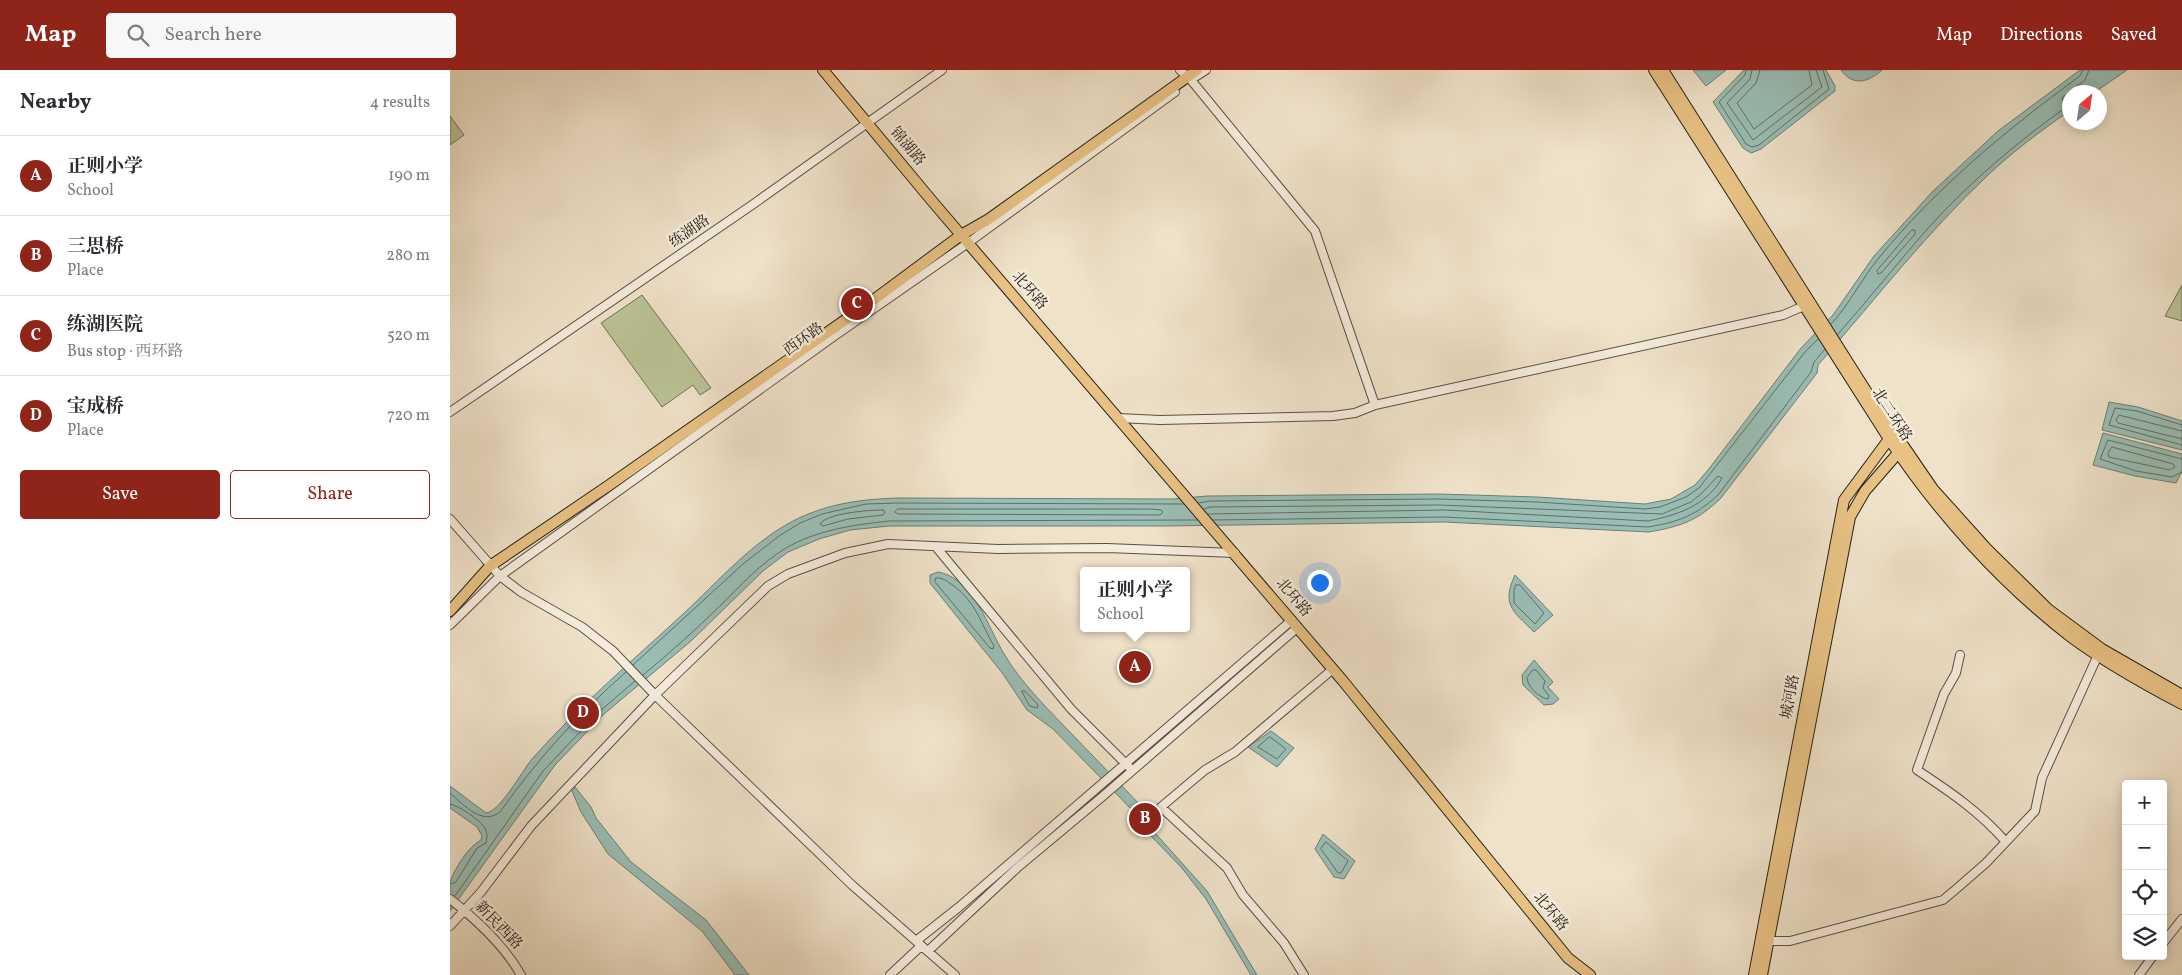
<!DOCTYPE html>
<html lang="en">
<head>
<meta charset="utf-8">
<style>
	body { margin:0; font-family:Vollkorn,"Noto Serif SC",serif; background:#f7f7f7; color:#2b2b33 }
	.controls { position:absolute; right:15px; bottom:15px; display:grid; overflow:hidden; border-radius:5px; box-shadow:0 2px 12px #0003 }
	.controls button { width:45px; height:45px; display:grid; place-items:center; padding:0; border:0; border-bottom:1px solid #e1e1e2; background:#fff; color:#2b2b33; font:25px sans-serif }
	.compass { position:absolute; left:1612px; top:15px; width:45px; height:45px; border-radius:50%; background:#fff; box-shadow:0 2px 12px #0003; rotate:29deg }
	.you { position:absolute; left:869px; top:512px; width:18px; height:18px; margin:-12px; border:4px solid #fff; border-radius:50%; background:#1a73e8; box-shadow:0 0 0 8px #1a73e833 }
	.badge { display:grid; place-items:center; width:32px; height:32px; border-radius:50%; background:#8f2418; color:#fff; font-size:16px; font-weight:700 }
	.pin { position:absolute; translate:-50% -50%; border:2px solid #fff; box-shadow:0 1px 5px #0006 }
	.popup { position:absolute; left:630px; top:497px; width:110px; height:65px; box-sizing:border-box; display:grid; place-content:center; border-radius:5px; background:#fff; filter:drop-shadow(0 1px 4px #0005); font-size:16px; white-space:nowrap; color:#7c7c81 }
	.popup b { font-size:19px; color:#2b2b33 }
	.popup::after { content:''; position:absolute; left:50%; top:100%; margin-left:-10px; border:10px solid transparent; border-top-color:#fff }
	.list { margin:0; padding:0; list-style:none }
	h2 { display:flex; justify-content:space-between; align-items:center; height:65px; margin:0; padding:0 20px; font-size:21px }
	h2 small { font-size:16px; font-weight:400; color:#7c7c81 }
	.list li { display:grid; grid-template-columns:32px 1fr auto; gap:15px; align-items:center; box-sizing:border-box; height:80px; padding:0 20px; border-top:1px solid #e1e1e2 }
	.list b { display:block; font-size:19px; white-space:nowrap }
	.list p { margin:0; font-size:16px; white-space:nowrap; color:#7c7c81 }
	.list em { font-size:16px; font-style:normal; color:#7c7c81 }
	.actions { display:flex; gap:10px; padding:15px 20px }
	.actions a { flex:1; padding:11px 0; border:1px solid #8f2418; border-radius:5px; text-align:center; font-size:18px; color:#8f2418 }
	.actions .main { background:#8f2418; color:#fff }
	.icon { flex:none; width:28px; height:28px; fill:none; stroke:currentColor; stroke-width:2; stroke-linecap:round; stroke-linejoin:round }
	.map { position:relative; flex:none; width:1732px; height:905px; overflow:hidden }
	header { display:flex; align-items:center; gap:30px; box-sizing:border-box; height:70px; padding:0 25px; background:#8f2418; color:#fff }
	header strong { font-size:24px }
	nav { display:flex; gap:28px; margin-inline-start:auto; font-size:18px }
	.search { width:350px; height:45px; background:#f7f7f7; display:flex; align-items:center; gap:12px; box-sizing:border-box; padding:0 18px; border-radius:5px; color:#7c7c81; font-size:19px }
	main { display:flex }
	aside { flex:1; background:#fff }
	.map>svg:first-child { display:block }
	.green { fill:#bac395; stroke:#717256 }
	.water { fill:#9abeb5; stroke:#6c7f76 }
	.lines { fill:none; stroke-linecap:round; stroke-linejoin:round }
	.shore { stroke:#616f66; stroke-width:1 }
	.minor-casing { stroke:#5a5044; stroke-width:10 }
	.major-casing { stroke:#282017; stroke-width:12 }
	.minor { stroke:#f5ecdc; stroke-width:8 }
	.major { stroke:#e8c184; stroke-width:10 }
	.labels { text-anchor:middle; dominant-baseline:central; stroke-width:5; stroke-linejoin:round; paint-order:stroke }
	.street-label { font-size:15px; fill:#282017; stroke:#f5ecdc }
</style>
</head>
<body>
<header>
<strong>Map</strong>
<div class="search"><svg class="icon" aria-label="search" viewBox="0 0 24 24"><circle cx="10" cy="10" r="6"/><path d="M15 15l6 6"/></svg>Search here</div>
<nav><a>Map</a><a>Directions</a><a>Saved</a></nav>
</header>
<main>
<aside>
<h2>Nearby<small>4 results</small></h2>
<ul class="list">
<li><span class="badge">A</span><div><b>正则小学</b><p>School</p></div><em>190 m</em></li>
<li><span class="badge">B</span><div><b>三思桥</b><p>Place</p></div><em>280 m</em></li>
<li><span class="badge">C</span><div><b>练湖医院</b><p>Bus stop · 西环路</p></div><em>520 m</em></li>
<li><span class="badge">D</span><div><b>宝成桥</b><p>Place</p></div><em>720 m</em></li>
</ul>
<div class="actions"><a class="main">Save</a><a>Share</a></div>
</aside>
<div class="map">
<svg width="1732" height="905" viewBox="0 0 1732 905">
	<rect width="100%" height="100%" fill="#efe2c9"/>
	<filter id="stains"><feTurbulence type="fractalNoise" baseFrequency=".004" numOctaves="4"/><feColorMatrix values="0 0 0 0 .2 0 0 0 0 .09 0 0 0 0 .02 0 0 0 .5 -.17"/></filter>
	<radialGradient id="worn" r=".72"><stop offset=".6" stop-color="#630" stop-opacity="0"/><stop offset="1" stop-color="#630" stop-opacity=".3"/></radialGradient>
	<!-- green -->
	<path class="green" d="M0,46L14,65L0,75Z
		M1732,215V251L1715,246Z
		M192,225L261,318L250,325L243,315L212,337L151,253Z"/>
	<!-- water -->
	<path class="water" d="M1243,0H1276L1256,16Z
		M1294,0H1376L1385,16V21L1311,79L1301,83L1293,78L1263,32Z
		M1391,0H1432C1419,12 1403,17 1391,0Z
		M1630,0H1677L1645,22H1620L1619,41C1591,61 1562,82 1536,107C1477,163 1427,227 1374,288L1368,295L1367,303L1271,428C1247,451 1232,456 1199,462L994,452L716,456H439L400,460L369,469L338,482L313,501L241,571L154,644L105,695L0,841C0,832 0,820 0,812C5,798 18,777 31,770L32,766L27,757L0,738V716L36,743C50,742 72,701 82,689C128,637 181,592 232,545C269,511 303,470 349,448C381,433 414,429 449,428L723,429L757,426L989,424L1087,427L1195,434L1221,429L1245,415L1258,400L1351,278L1383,245L1424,186L1483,121L1548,61Z
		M1659,332L1688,337L1732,351V380L1652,360Z
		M1653,363L1732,384V401L1726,413L1685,406L1643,395Z
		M488,502C518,507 534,545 546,569C562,603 590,631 616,658C643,686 669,713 696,741L689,747L603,659L577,640L553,604L480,513V505Z
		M1065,505L1103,545L1084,562C1063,541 1051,535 1065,505Z
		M1084,590L1103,612L1098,617L1109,629L1103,634L1094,635L1073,615L1072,605Z
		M821,661L844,678L827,697L798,677Z
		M125,717L141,737L146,748L181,792L256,850L299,905H285L252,861L158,784L131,742L122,721Z
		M705,763L757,821L807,905H801L756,829L731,797L701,766Z
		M873,764L905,791L894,809L884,807L865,779Z"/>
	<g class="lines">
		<!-- shore -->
		<path class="shore" d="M1296,0L1295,5L1269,32L1296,74L1302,77L1309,75L1379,19L1373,0
			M1302,0L1300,9L1277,33L1303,70L1372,17L1366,0
			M1310,0L1306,13L1287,33L1304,59L1362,15L1359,0
			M1620,31H1613L1612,28L1635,10L1639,0
			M1462,160H1465V164L1431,203L1428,204L1427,201Z
			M1381,254C1399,235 1411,210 1428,189C1486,118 1556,60 1630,6L1633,0
			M1388,264C1419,229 1448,192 1480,156C1520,112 1566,73 1615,38L1620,37
			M1732,355L1687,341L1665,338L1659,355L1732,375
			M1732,361L1669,345L1666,350L1668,353L1732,369
			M1662,377L1723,394L1725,397L1720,400L1659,387L1658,384Z
			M1732,389L1658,370L1650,389L1686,401L1722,407L1732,402
			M749,433L759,431L989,429L1087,432L1195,439L1210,437L1236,427L1249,418L1355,282L1368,269
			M448,439H700L711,440L713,442L710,445L448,444L445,442Z
			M754,439L760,437L989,435L1212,444L1241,432L1253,422L1268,406L1272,408C1256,436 1227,445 1198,451L995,440L758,444
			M433,440L435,442L433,445L398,449L373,456L370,454C377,443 419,440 433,440Z
			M763,450L994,447L1198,457C1228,452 1245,446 1268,425L1361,302L1364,292L1375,279
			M486,508C493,507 498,512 504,516C527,534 530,552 544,576L543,579L540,578L485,512Z
			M1066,515H1070L1094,543L1085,554L1064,533V521Z
			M183,595L293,494L329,466L350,453L372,444L416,434L449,433L733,434
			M1083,600H1086L1095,611L1093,618L1099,626L1098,629C1089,628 1077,616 1077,608Z
			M193,605C220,583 245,560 270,536C290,516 311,493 336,478C367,460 403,455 439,451L747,450
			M572,621H575L588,635L587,638L580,636Z
			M820,667L836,679L827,689L808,677Z
			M0,723C14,735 32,756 50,742C87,690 128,644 176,602
			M0,734C9,736 29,749 34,757C38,762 37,767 36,773L27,778L6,812L0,814
			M876,772L898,791L891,803H888L871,779Z
			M5,826L93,701L150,641L185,611"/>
		<defs>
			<path id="minor" d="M730,0L741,10L865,161L925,335
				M742,9L756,0
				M0,342L302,135L492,0
				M668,348L710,350L883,346L905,343L925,335L1333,245L1354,236
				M0,449L50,506L71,522L132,557L163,581L205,625L402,815L466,871L509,837L842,550
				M486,477L621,639L679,697
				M0,555L50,506L383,267L518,173L725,22
				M1510,585L1506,603L1494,624L1467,700C1499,721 1530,742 1556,772
				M0,829C28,851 54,875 71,905
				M0,856L31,822L81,756L205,625L318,516L338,504L395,483L438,474L548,479L657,478L785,483
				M466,871L505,905
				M1314,871H1340L1422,849L1493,830L1505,820L1536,793L1585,741L1592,708L1648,585
				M1713,873L1732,849
				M478,881L567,798L652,727L848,557
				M440,905L471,876
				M854,905L834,873L793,825L777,798L711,737L755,700L785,682L883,599
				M1689,905L1703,886"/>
			<path id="major" d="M373,0L482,131L893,611L1118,888L1140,905
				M1204,0L1439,369C1487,442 1551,513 1621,567C1656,593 1694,614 1732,634
				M1213,0L1418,324L1483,419L1537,479L1598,539L1652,579L1732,625
				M0,541L40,496L158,416L418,234L511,165L539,149L747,0
				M1304,905L1394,430L1439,369
				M1312,905L1400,447L1415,421L1448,383"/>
		</defs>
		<!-- minor casing -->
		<use href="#minor" class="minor-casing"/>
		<!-- major casing -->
		<use href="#major" class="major-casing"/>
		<!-- minor -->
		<use href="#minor" class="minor"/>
		<!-- major -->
		<use href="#major" class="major"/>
	</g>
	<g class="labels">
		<!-- street labels -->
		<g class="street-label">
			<text transform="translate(457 77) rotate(50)">锦湖路</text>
			<text transform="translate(240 162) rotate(-35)">练湖路</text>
			<text transform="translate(579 221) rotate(49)">北环路</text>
			<text transform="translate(354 270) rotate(-36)">西环路</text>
			<text transform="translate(1441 345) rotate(57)">北二环路</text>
			<text transform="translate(843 528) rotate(50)">北环路</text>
			<text transform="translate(1341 627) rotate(-79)">城河路</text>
			<text transform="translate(1100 842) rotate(51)">北环路</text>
			<text transform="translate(48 856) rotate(46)">新民西路</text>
		</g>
	</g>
	<rect width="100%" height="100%" filter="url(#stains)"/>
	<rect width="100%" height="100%" fill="url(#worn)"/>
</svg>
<div class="controls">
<button>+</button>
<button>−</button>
<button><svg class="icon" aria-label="locate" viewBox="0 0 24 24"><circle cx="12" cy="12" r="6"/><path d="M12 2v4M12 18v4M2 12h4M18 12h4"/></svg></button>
<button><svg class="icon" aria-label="layers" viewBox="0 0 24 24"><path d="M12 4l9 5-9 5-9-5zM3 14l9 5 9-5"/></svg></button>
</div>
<svg class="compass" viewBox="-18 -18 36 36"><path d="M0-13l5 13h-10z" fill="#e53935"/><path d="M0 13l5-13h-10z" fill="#7c7c81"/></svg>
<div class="you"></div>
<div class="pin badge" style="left:685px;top:597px">A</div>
<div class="popup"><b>正则小学</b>School</div>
<div class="pin badge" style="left:695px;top:749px">B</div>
<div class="pin badge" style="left:407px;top:234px">C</div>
<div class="pin badge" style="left:133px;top:643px">D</div>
</div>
</main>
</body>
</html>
